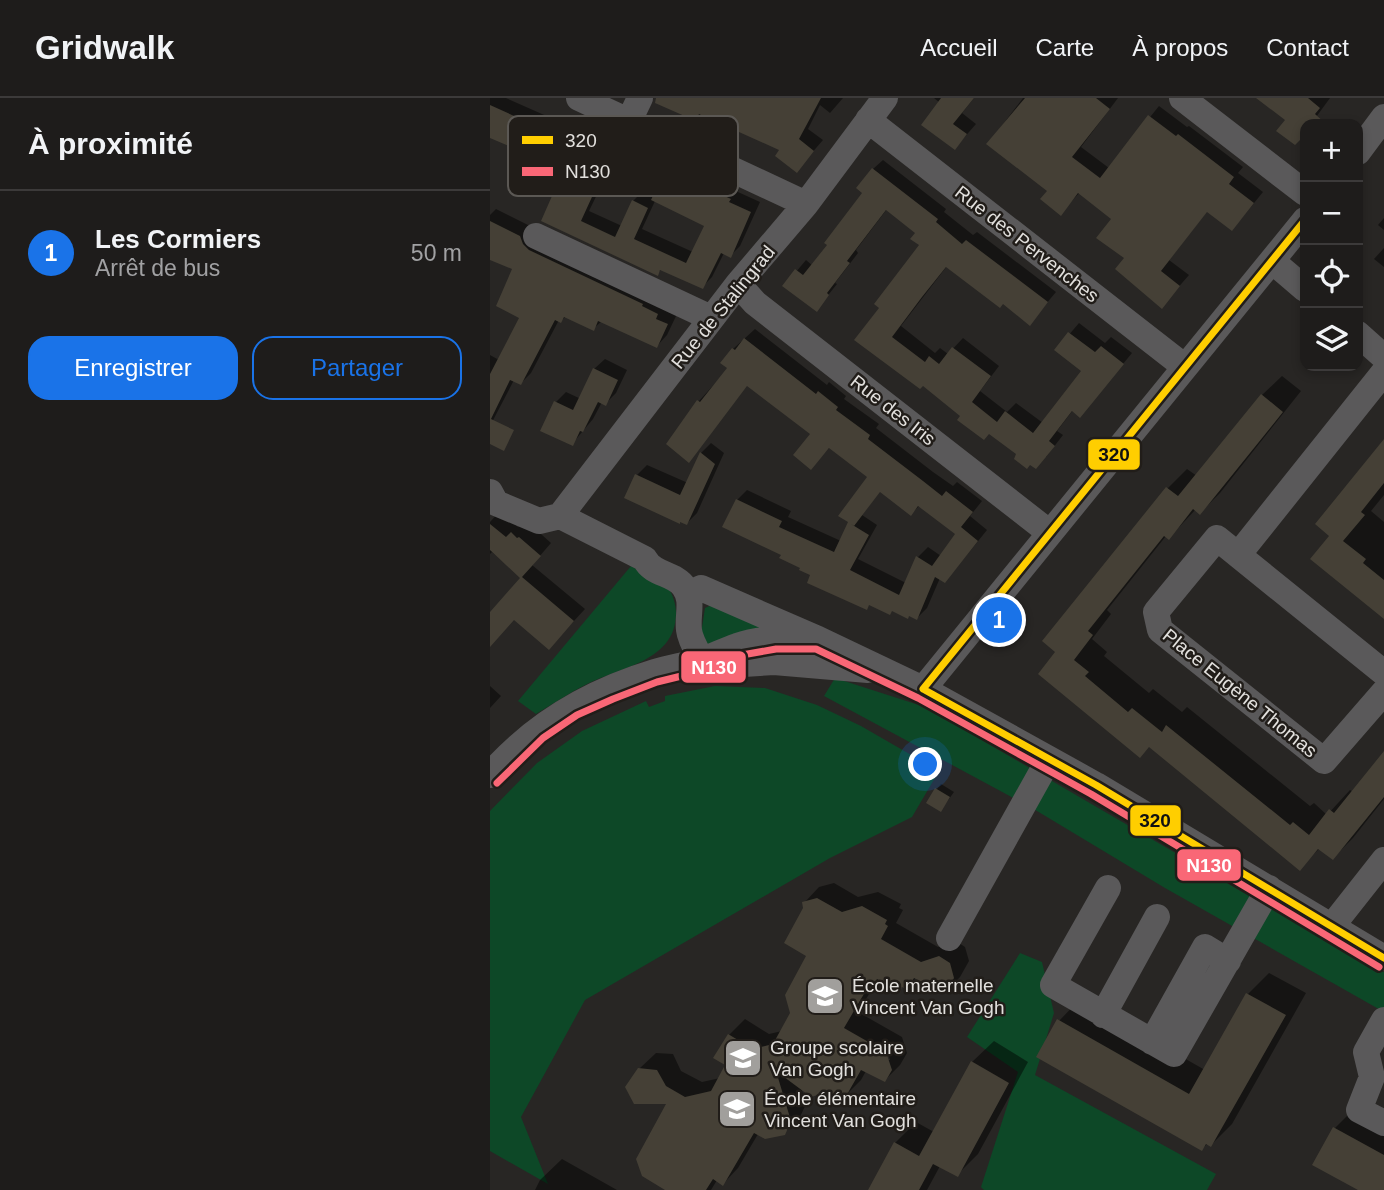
<!DOCTYPE html>
<html lang="fr">
<head>
<meta charset="utf-8">
<style>
	body { margin:0; font-family:Helvetica,sans-serif; background:#262524; color:#f1f3f6 }
	.controls { position:absolute; right:21px; top:21px; display:grid; overflow:hidden; border-radius:14px; box-shadow:0 4px 10px #0003 }
	.controls button { width:63px; height:63px; display:grid; place-items:center; padding:0; border:0; border-bottom:2px solid #3c3a3a; background:#1e1c1b; color:#f1f3f6; font:35px sans-serif }
	.you { position:absolute; left:436px; top:667px; width:24px; height:24px; margin:-18px; border:5px solid #fff; border-radius:50%; background:#1a73e8; box-shadow:0 0 0 10px #1a73e833 }
	.badge { display:grid; place-items:center; width:46px; height:46px; border-radius:50%; background:#1a73e8; color:#fff; font-size:23px; font-weight:700 }
	.pin { position:absolute; translate:-50% -50%; border:4px solid #fff; box-shadow:0 2px 7px #0006 }
	.list { margin:0; padding:0; list-style:none }
	h2 { display:flex; justify-content:space-between; align-items:center; height:91px; margin:0; padding:0 28px; font-size:30px }
	h2 small { font-size:23px; font-weight:400; color:#a1a1a3 }
	.list li { display:grid; grid-template-columns:46px 1fr auto; gap:21px; align-items:center; box-sizing:border-box; height:126px; padding:0 28px; border-top:2px solid #3c3a3a }
	.list b { display:block; font-size:26px; white-space:nowrap }
	.list p { margin:0; font-size:23px; white-space:nowrap; color:#a1a1a3 }
	.list em { font-size:23px; font-style:normal; color:#a1a1a3 }
	.actions { display:flex; gap:14px; padding:21px 28px }
	.actions a { flex:1; padding:16px 0; border:2px solid #1a73e8; border-radius:21px; text-align:center; font-size:24px; color:#1a73e8 }
	.actions .main { background:#1a73e8; color:#fff }
	.icon { flex:none; width:38px; height:38px; fill:none; stroke:currentColor; stroke-width:2; stroke-linecap:round; stroke-linejoin:round }
	.map { position:relative; flex:none; width:894px; height:1092px; overflow:hidden }
	header { display:flex; align-items:center; gap:42px; box-sizing:border-box; height:98px; padding:0 35px; background:#1e1c1b; border-bottom:2px solid #3c3a3a }
	header strong { font-size:33px }
	nav { display:flex; gap:38px; margin-inline-start:auto; font-size:24px }
	main { display:flex }
	aside { flex:1; background:#1e1c1b }
	.map>svg:first-child { display:block }
	.green { fill:#0d4827 }
	.shadow { fill:#0007; fill-rule:evenodd }
	.building { fill:#454036; fill-rule:evenodd }
	.lines { fill:none; stroke-linecap:round; stroke-linejoin:round }
	.minor { stroke:#5a595a; stroke-width:26 }
	.bus-1-casing { stroke:#211d19; stroke-width:12 }
	.bus-2-casing { stroke:#211d19; stroke-width:12 }
	.bus-1 { stroke:#ffce00; stroke-width:7 }
	.bus-2 { stroke:#f96776; stroke-width:7 }
	.labels { text-anchor:middle; dominant-baseline:central; stroke-width:5; stroke-linejoin:round; paint-order:stroke }
	.street-label { font-size:19px; fill:#e2e0dd; stroke:#211d19 }
	.poi-label { font-size:19px; fill:#e2e0dd; stroke:#211d19; text-anchor:start }
	.key { fill:#211d19; stroke:#5b5854; stroke-width:2 }
	.key-label { font-size:19px; fill:#e2e0dd }
	.line-badge { stroke:#211d19; stroke-width:2.5 }
	.badge-label { font-size:19px; text-anchor:middle; font-weight:bold; fill:#fff }
	.pale-badge-label { font-size:19px; text-anchor:middle; font-weight:bold; fill:#111 }
</style>
</head>
<body>
<header>
<strong>Gridwalk</strong>
<nav><a>Accueil</a><a>Carte</a><a>À propos</a><a>Contact</a></nav>
</header>
<main>
<aside>
<h2>À proximité<small></small></h2>
<ul class="list">
<li><span class="badge">1</span><div><b>Les Cormiers</b><p>Arrêt de bus</p></div><em>50 m</em></li>
</ul>
<div class="actions"><a class="main">Enregistrer</a><a>Partager</a></div>
</aside>
<div class="map">
<svg width="894" height="1092" viewBox="0 0 894 1092">
	<rect width="100%" height="100%" fill="#282624"/>
	<!-- green -->
	<path class="green" d="M141,468C152,475 168,481 178,490C183,496 186,507 186,515C186,563 131,569 97,586C79,595 63,606 46,616L28,603Z
		M224,506L273,530L217,547L210,542L215,510Z
		M345,580L435,609L749,792L894,874V914L675,790L542,710L334,598Z
		M225,588L275,590L327,607L371,628L449,673L422,719L340,760L95,902L31,1019L58,1086L0,1053V713L47,665L92,633L156,603L159,609L175,603V598Z
		M530,855L552,864L564,915L545,977L726,1076L717,1092H494L491,1089L528,974L477,939Z"/>
	<!-- shadow -->
	<path class="shadow" d="M0,0H16L86,31L79,46L69,56L41,44L32,52L0,31Z
		M182,0H353L340,15L330,7L318,31L333,42L307,72L292,52L211,15L205,21Z
		M444,0H484L472,15L486,26L465,50L450,5Z
		M533,0H628L591,49L619,70L669,8L697,29L699,28L753,69L748,75L773,94L751,121L718,112L679,162L699,177L672,208L636,160L624,121L590,94L571,115L559,93L498,46Z
		M769,0H840L821,26H815V34L805,45L798,21Z
		M187,60L214,71L212,74L249,91L248,94L270,104L250,148L240,158L234,155L222,179L212,189L172,171L167,175L53,122L75,74L85,64L116,78L99,113L132,128L143,103L153,93L164,99L177,70ZM165,103L217,128L203,154L152,131Z
		M393,62L456,111L454,114L483,137L487,134L566,194L540,225L513,204L457,168L411,228L445,255L450,250L458,256L473,240L509,268L490,293L517,314L526,305L553,325L593,273L566,252L589,225L615,245L621,239L642,255L590,318L583,312L567,333L573,337L556,359L529,355L367,241L392,210L431,147L427,135L397,111L366,152L368,155L345,185L347,186L327,211L295,187L316,162L323,168L375,94L383,71Z
		M6,111L40,128L187,216L177,237L167,248L112,223L103,231L76,218L71,223L69,222L41,275L31,285L24,282L0,328V257L9,262L32,219L24,171L0,159V117Z
		M894,120V132L888,127Z
		M894,150V169L884,161Z
		M265,231L337,287L339,284L356,298L354,301L389,326L386,330L443,374L463,388L467,384L492,403L480,418L497,432L464,473L450,480L437,510L427,520L322,477L293,456L247,402L257,392L301,413L298,419L351,443L379,379L340,349L321,370L322,335L258,286L199,362L209,303L239,270L243,251ZM391,392L421,416L430,407L468,436L451,458L438,449L428,459L416,485L368,461L387,427L372,417Z
		M115,261L137,272L126,295L115,306L112,304L103,321L82,346L66,304L76,294L91,301L104,271Z
		M792,278L811,293L730,395L710,415L706,411L679,440L676,438L617,512L621,516L602,541L617,554L614,558L659,595L663,591L692,614L697,609L820,708L824,705L837,717L860,692L863,694L894,655V701L863,740L843,760L830,750L809,770L660,648L568,553L677,391L697,371L707,378L772,297Z
		M894,344V397L881,413L894,424V518L822,461L841,437L828,426Z
		M221,345L234,355L207,415L197,425L191,423L147,377L157,367L198,385L211,355Z
		M10,413L28,429L33,424L42,428L61,445L42,467L95,511L59,550L25,520L0,543V517L32,480L2,454L0,456V424Z
		M0,588L11,598L0,610Z
		M451,686L464,694L451,712L447,691Z
		M344,785L368,799L388,794L411,806L409,810L413,812L406,825L448,849L466,843L475,849L479,863L470,879L455,894L427,879L416,890L413,888L410,892L389,880L368,914L412,939L417,955L410,967L395,982L376,973L371,982L355,998L338,992L311,990L316,1006L310,1019L294,1035L268,1036L248,1070L233,1086L227,1082L221,1092H179V1005L149,971L166,955L183,956L191,973L212,984L230,980L237,967L239,937L255,921L279,936L292,933L302,915L318,858L314,805L329,789ZM395,946L400,962H397L392,947Z
		M779,875L816,895L742,1026L721,1047L718,1045L712,1051L569,923L590,901L715,972L758,896Z
		M504,943L538,964L488,1056L467,1077L450,1068L437,1092H380L405,1045L426,1024L444,1034L482,964Z
		M866,1009L894,1025V1092H871L845,1030Z
		M72,1061L127,1092H45L50,1082Z"/>
	<!-- building -->
	<path class="building" d="M166,0H331L309,41L324,53L307,75L285,58L289,52L209,16L206,23L165,5Z
		M451,0H484L463,26L477,36L465,52L431,27Z
		M535,0H606L620,11L582,59L610,80L658,17L686,38L688,36L744,79L739,86L764,105L742,133L717,114L671,173L690,188L672,211L625,171L634,160L606,140L621,121L588,95L571,118L550,101L557,93L496,46Z
		M766,0H818L830,10L825,16L836,26H815V37L805,47L786,33L795,22Z
		M0,7L77,42L69,58L38,44L33,54L0,40Z
		M176,69L205,81L204,84L241,101L239,104L261,114L241,160L231,155L213,191L170,172L168,178L51,123L73,73L107,88L91,123L125,139L142,102L158,110L144,141L196,165L214,128L161,102Z
		M382,70L448,121L446,124L472,146L476,142L558,204L540,228L513,206L510,210L456,169L432,199L402,239L435,264L439,258L449,266L462,249L501,278L482,304L507,324L515,313L543,335L591,273L564,252L578,234L605,254L611,248L634,266L590,320L582,313L559,343L565,348L546,371L540,367L537,371L524,361L526,356L499,336L494,342L467,322L470,318L433,288L430,291L364,242L389,210L384,206L429,147L420,141L425,135L396,112L357,163L360,165L337,195L339,197L327,214L292,188L305,171L313,177L337,147L334,145L372,95L366,90Z
		M0,123L30,138L33,146L39,152L153,206L152,208L168,216L166,221L178,226L167,250L108,223L104,233L74,219L71,225L65,222L31,287L20,282L1,321L24,332L14,353L0,346V276L29,220L6,208L22,171L0,162Z
		M254,240L326,296L328,293L348,309L346,312L380,337L378,341L433,383L452,398L456,393L483,414L471,429L488,443L455,485L445,479L427,522L419,518L418,521L402,513L400,517L379,507L377,512L317,485L320,477L309,472L310,470L289,460L291,457L232,429L246,401L292,423L289,429L344,454L358,424L348,418L377,379L339,350L321,372L303,357L320,336L257,288L199,365L176,346L207,302L210,304L237,270L230,265L242,250L245,252ZM390,394L421,418L428,408L465,436L442,468L426,458L409,497L360,472L379,437L361,426L364,428Z
		M103,270L128,282L116,308L108,304L93,334L90,333L83,348L50,333L64,303L83,312Z
		M771,296L793,314L710,417L703,411L679,442L674,438L598,533L603,537L584,562L599,574L595,578L638,614L642,610L672,634L676,627L800,727L803,724L819,737L839,711L844,715L894,653V699L843,762L828,751L810,773L659,649L650,660L548,576L565,554L552,543L676,389L688,398Z
		M894,341V385L871,414L875,417L853,443L876,461L873,465L894,482V521L820,461L839,438L825,426Z
		M210,354L225,366L197,427L190,424V426L134,400L145,376L190,397Z
		M0,426L16,439L21,434L27,440L29,439L51,458L32,479L84,523L59,552L24,522L0,549V514L30,480L0,452Z
		M445,690L460,699L451,714L436,705Z
		M327,800L352,814L372,808L397,822L395,826L398,828L391,841L431,864L449,858L460,865L464,880L455,896L424,880L417,892L412,889L410,894L387,881L381,891L378,889L354,930L396,954L402,972L395,984L371,972L355,1000L352,998L350,1001L337,994L321,999L286,973L301,1023L295,1037L275,1041L264,1035L233,1088L223,1081L216,1092H175L152,1078L146,1061L176,1006H144L135,989L148,970L167,972L176,988L195,999L221,993L235,967L223,960L238,936L263,951L283,946L300,915L295,897L316,858L294,845L313,810L312,804Z
		M756,895L796,917L721,1049L716,1046L712,1053L546,959L567,921L699,996Z
		M481,963L519,985L468,1079L443,1066L429,1092H378L404,1044L429,1058Z
		M843,1029L894,1057V1092H868L822,1067Z"/>
	<g class="lines">
		<!-- minor -->
		<path class="minor" d="M89,0L316,106
			M692,0L815,95
			M378,22L695,269
			M139,23L150,0
			M868,54L894,19
			M46,138L221,220
			M782,163L815,191
			M248,186L265,205L560,435
			M868,236L894,259
			M0,394L6,405L49,423L70,418L155,461C162,477 185,475 194,489C204,503 197,516 199,532C200,542 207,553 212,562L238,567L284,564L378,572
			M70,418L248,186L316,106L395,0
			M748,457L894,274
			M198,496L211,490L328,541L433,591L606,687L894,860
			M894,575L727,440L666,514L670,532L834,663L894,594
			M433,591L815,122
			M0,677C44,626 102,593 165,574C181,569 197,567 212,562C224,558 235,552 247,548C269,540 292,540 316,541
			M618,790L563,887L684,956L779,790
			M842,828L894,762
			M459,840L559,661
			M613,917L667,819
			M894,922L876,954L882,979L869,1012L894,1025
			M662,944L715,849L738,863"/>
		<defs>
			<path id="bus-1" d="M433,591L815,122
				M433,591L606,687L894,860"/>
			<path id="bus-2" d="M7,685L53,640L87,617L123,601L167,584L216,572L252,557L286,551H326L428,600L601,696L889,869"/>
		</defs>
		<!-- bus-1 casing -->
		<use href="#bus-1" class="bus-1-casing"/>
		<!-- bus-2 casing -->
		<use href="#bus-2" class="bus-2-casing"/>
		<!-- bus-1 -->
		<use href="#bus-1" class="bus-1"/>
		<!-- bus-2 -->
		<use href="#bus-2" class="bus-2"/>
	</g>
	<!-- icons -->
	<defs>
		<symbol id="school-square" viewBox="-11 -11 22 22"><rect x="-9" y="-9" width="18" height="18" rx="4" fill="#a19f9c" stroke="#211d19"/><path d="M0-5L7-2L0 1L-7-2ZM-4 1L0 2.5L4 1V4Q0 6-4 4Z" fill="#fff"/></symbol>
	</defs>
	<g fill-rule="evenodd">
		<use href="#school-square" x="313" y="876" width="44" height="44"/>
		<use href="#school-square" x="231" y="938" width="44" height="44"/>
		<use href="#school-square" x="225" y="989" width="44" height="44"/>
	</g>
	<g class="labels">
		<!-- street labels -->
		<g class="street-label">
			<text transform="translate(537 146) rotate(38)">Rue des Pervenches</text>
			<text transform="translate(233 209) rotate(-51)">Rue de Stalingrad</text>
			<text transform="translate(403 312) rotate(38)">Rue des Iris</text>
			<text transform="translate(750 595) rotate(39)">Place Eugène Thomas</text>
		</g>
		<!-- poi labels -->
		<g class="poi-label">
			<text x="362" y="887">École maternelle<tspan x="362" dy="22">Vincent Van Gogh</tspan></text>
			<text x="280" y="949">Groupe scolaire<tspan x="280" dy="22">Van Gogh</tspan></text>
			<text x="274" y="1000">École élémentaire<tspan x="274" dy="22">Vincent Van Gogh</tspan></text>
		</g>
	</g>
	<!-- legend -->
	<rect x="18" y="18" width="230" height="80" rx="10" class="key"/>
	<rect x="32" y="38" width="31" height="8" fill="#ffce00"/>
	<rect x="32" y="69" width="31" height="9" fill="#f96776"/>
	<g class="key-label">
		<text x="75" y="49">320</text>
		<text x="75" y="80">N130</text>
	</g>
	<g class="line-badge">
		<rect x="597" y="340" width="54" height="33" rx="7" fill="#ffce00"/>
		<rect x="190" y="552" width="67" height="34" rx="7" fill="#f96776"/>
		<rect x="639" y="706" width="53" height="33" rx="7" fill="#ffce00"/>
		<rect x="686" y="750" width="66" height="34" rx="7" fill="#f96776"/>
	</g>
	<g class="badge-label">
		<text x="224" y="576">N130</text>
		<text x="719" y="774">N130</text>
	</g>
	<g class="pale-badge-label">
		<text x="624" y="363">320</text>
		<text x="665" y="729">320</text>
	</g>
</svg>
<div class="controls">
<button>+</button>
<button>−</button>
<button><svg class="icon" aria-label="locate" viewBox="0 0 24 24"><circle cx="12" cy="12" r="6"/><path d="M12 2v4M12 18v4M2 12h4M18 12h4"/></svg></button>
<button><svg class="icon" aria-label="layers" viewBox="0 0 24 24"><path d="M12 4l9 5-9 5-9-5zM3 14l9 5 9-5"/></svg></button>
</div>
<div class="you"></div>
<div class="pin badge" style="left:509px;top:522px">1</div>
</div>
</main>
</body>
</html>
